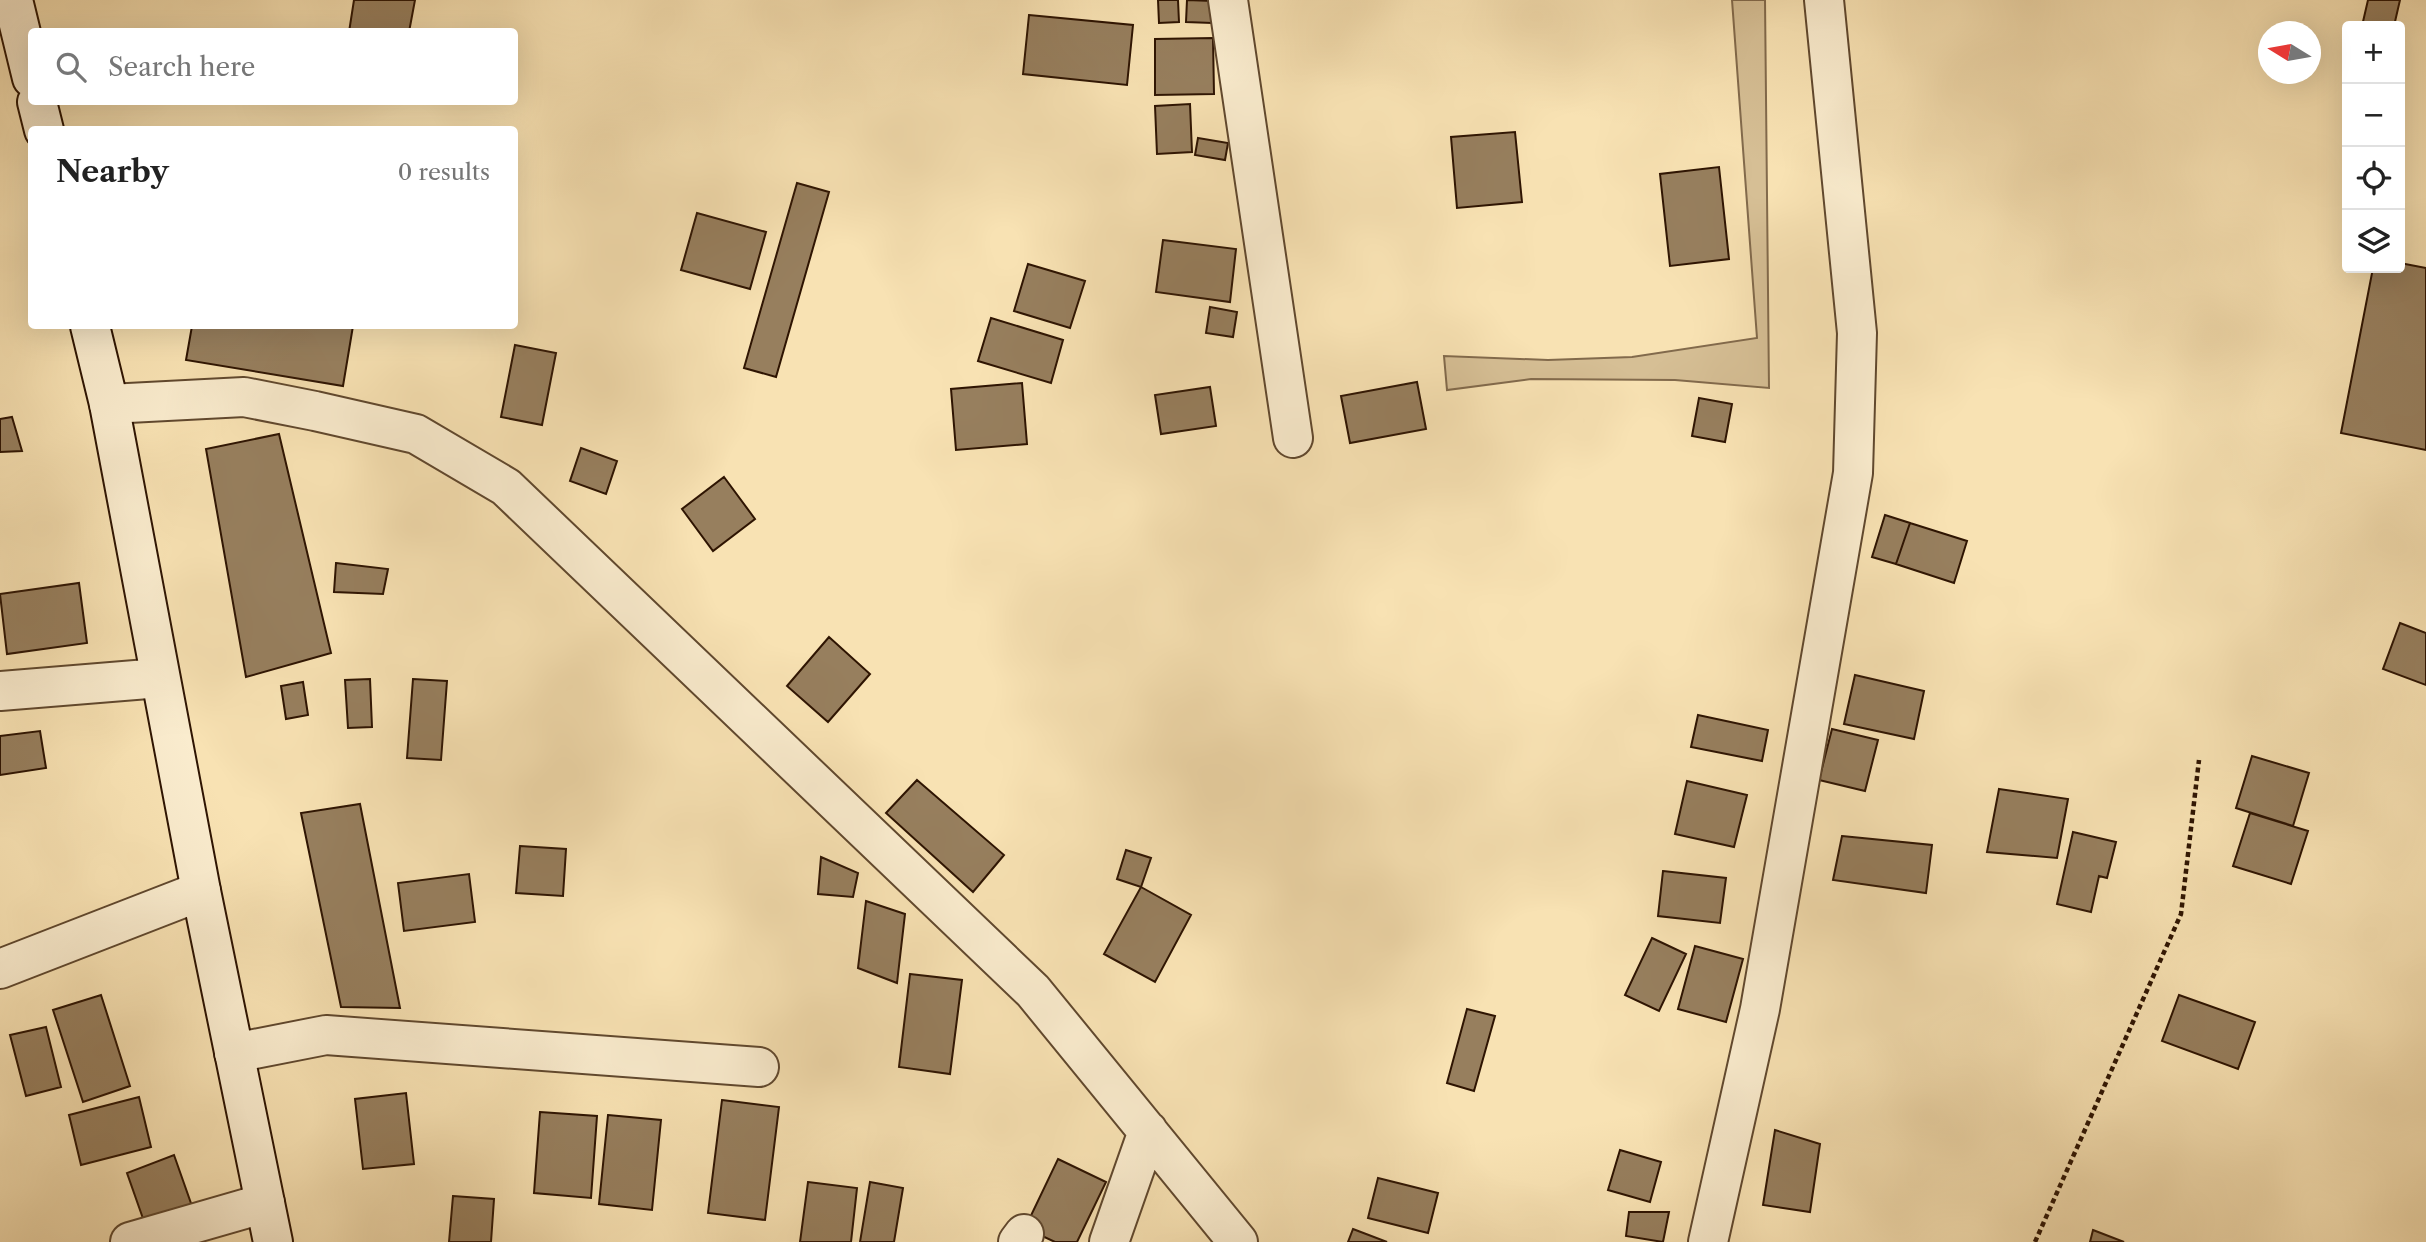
<!DOCTYPE html>
<html lang="en">
<head>
<meta charset="utf-8">
<style>
	body { margin:0; font-family:"Libre Caslon Text",serif; background:#f6f6f6; color:#222 }
	.controls { position:absolute; right:21px; top:21px; display:grid; overflow:hidden; border-radius:7px; box-shadow:0 7px 28px #0002 }
	.controls button { width:63px; height:63px; display:grid; place-items:center; padding:0; border:0; border-bottom:2px solid #e0e0e0; background:#fff; color:#222; font:35px sans-serif }
	.compass { position:absolute; left:2258px; top:21px; width:63px; height:63px; border-radius:50%; background:#fff; box-shadow:0 7px 28px #0002; rotate:281deg }
	.list { margin:0; padding:0; list-style:none }
	h2 { display:flex; justify-content:space-between; align-items:center; height:91px; margin:0; padding:0 28px; font-size:30px }
	h2 small { font-size:23px; font-weight:400; color:#767676 }
	.icon { flex:none; width:38px; height:38px; fill:none; stroke:currentColor; stroke-width:2; stroke-linecap:round; stroke-linejoin:round }
	.map { position:relative; flex:none; width:2426px; height:1242px; overflow:hidden }
	.search { position:absolute; background:#fff; box-shadow:0 7px 28px #0002; left:28px; top:28px; width:490px; height:77px; display:flex; align-items:center; gap:18px; box-sizing:border-box; padding:0 24px; border-radius:7px; color:#767676; font-size:26px }
	.panel { position:absolute; background:#fff; box-shadow:0 7px 28px #0002; left:28px; top:126px; width:490px; height:203px; border-radius:7px }
	.map>svg:first-child { display:block }
	.green { fill:#d6bf95; stroke:#826a4c; stroke-width:2 }
	.building { fill:#977f5e; stroke:#2e1402; stroke-width:2 }
	.lines { fill:none; stroke-linecap:round; stroke-linejoin:round }
	.street-casing { stroke:#60482e; stroke-width:42 }
	.secondary-casing { stroke:#2e1402; stroke-width:42 }
	.path { stroke:#2e1402; stroke-width:4.5; stroke-dasharray:5 3.5; stroke-linecap:butt }
	.street { stroke:#faecce; stroke-width:38 }
	.secondary { stroke:#faecce; stroke-width:38 }
</style>
</head>
<body>
<div class="map">
<svg width="2426" height="1242" viewBox="0 0 2426 1242">
	<rect width="100%" height="100%" fill="#f8e2b3"/>
	<filter id="stains"><feTurbulence type="fractalNoise" baseFrequency=".00286" numOctaves="4"/><feColorMatrix values="0 0 0 0 .2 0 0 0 0 .09 0 0 0 0 .02 0 0 0 .5 -.17"/></filter>
	<radialGradient id="worn" r=".72"><stop offset=".6" stop-color="#630" stop-opacity="0"/><stop offset="1" stop-color="#630" stop-opacity=".3"/></radialGradient>
	<!-- green -->
	<path class="green" d="M1732,0H1765L1769,388L1675,380L1531,379L1447,390L1444,356L1548,360L1632,357L1757,338Z"/>
	<!-- building -->
	<path class="building" d="M354,0H415L409,32H349Z
		M1158,0H1178L1179,22L1159,23Z
		M1187,0L1213,1L1212,23L1186,22Z
		M2368,0H2400L2394,26H2362Z
		M1029,15L1133,25L1127,85L1023,74Z
		M1213,38L1214,94L1155,95V39Z
		M1190,104L1192,152L1157,154L1155,106Z
		M1515,132L1522,202L1457,208L1451,137Z
		M1198,138L1228,143L1225,160L1195,155Z
		M1719,167L1729,259L1670,266L1660,174Z
		M797,183L829,192L776,377L744,368Z
		M697,213L766,232L750,289L681,270Z
		M1163,240L1236,249L1230,302L1156,292Z
		M2400,263L2426,268V450L2341,433L2373,268H2400Z
		M1028,264L1085,281L1070,328L1014,311Z
		M1210,307L1237,312L1233,337L1206,333Z
		M991,318L1063,340L1051,383L978,361Z
		M192,326H353L343,386L186,360Z
		M515,345L556,353L542,425L501,417Z
		M1417,382L1426,429L1350,443L1341,396Z
		M1022,383L1027,444L956,450L951,389Z
		M1210,387L1216,426L1161,434L1155,395Z
		M1699,398L1732,404L1725,442L1692,436Z
		M12,417L22,451L0,452V419Z
		M279,434L331,653L246,677L206,449Z
		M581,448L617,461L606,494L570,481Z
		M724,477L755,519L713,551L682,509Z
		M1885,515L1910,523L1896,564L1872,557Z
		M1910,523L1967,541L1954,583L1896,564Z
		M336,563L388,569L383,594L334,592Z
		M79,583L87,643L7,654L0,594Z
		M2400,623L2426,633V685L2383,669Z
		M829,637L870,674L828,722L787,686Z
		M1855,675L1924,691L1914,739L1844,724Z
		M370,679L372,727L348,728L345,680Z
		M413,679L447,681L441,760L407,758Z
		M303,682L308,715L286,719L281,686Z
		M1698,715L1768,730L1762,761L1691,747Z
		M1832,729L1878,740L1865,791L1819,780Z
		M40,731L46,768L0,775V736Z
		M2252,756L2309,773L2293,826L2236,808Z
		M917,780L1004,855L973,892L886,813Z
		M1687,781L1747,795L1734,847L1675,834Z
		M1999,789L2068,799L2057,858L1987,852Z
		M360,804L400,1008L341,1007L301,813Z
		M2250,813L2308,831L2291,884L2233,866Z
		M2073,832L2116,842L2107,878L2099,876L2091,912L2057,904Z
		M1842,836L1932,845L1926,893L1833,880Z
		M520,846L566,849L563,896L516,893Z
		M1126,850L1151,858L1141,887L1117,879Z
		M821,857L858,873L853,897L818,894Z
		M1663,871L1726,878L1720,923L1658,916Z
		M469,874L475,922L404,931L398,883Z
		M1141,887L1191,915L1155,982L1104,954Z
		M866,901L905,914L897,983L858,968Z
		M1652,938L1686,954L1659,1011L1625,995Z
		M1695,946L1743,959L1726,1022L1678,1009Z
		M910,974L962,980L950,1074L899,1067Z
		M101,995L130,1086L83,1102L53,1010Z
		M2179,995L2255,1022L2238,1069L2162,1041Z
		M1467,1009L1495,1016L1474,1091L1447,1083Z
		M46,1027L61,1087L26,1096L10,1035Z
		M406,1093L414,1164L363,1169L355,1099Z
		M139,1097L151,1147L81,1165L69,1115Z
		M722,1100L779,1107L765,1220L708,1213Z
		M540,1112L597,1116L591,1198L534,1193Z
		M608,1115L661,1120L652,1210L599,1204Z
		M1775,1130L1820,1144L1810,1212L1763,1205Z
		M1620,1150L1661,1162L1650,1202L1608,1190Z
		M174,1155L193,1209L146,1227L127,1173Z
		M1058,1159L1106,1182L1077,1242H1055L1025,1228Z
		M1378,1178L1438,1193L1428,1233L1368,1218Z
		M808,1182L857,1188L851,1242H800Z
		M870,1182L903,1188L894,1242H860Z
		M453,1196L494,1199L491,1242H449Z
		M1629,1212H1669L1663,1242L1626,1236Z
		M1353,1229L1387,1242H1348Z
		M2093,1230L2124,1242H2090Z"/>
	<g class="lines">
		<defs>
			<path id="street" d="M1228,0L1293,438
				M109,404L244,397L315,411L416,434L506,487L1033,991L1238,1242
				M0,691L160,678
				M0,969L201,891
				M234,1053L326,1035L759,1067
				M130,1242L265,1203
				M1018,1242L1024,1234
				M1109,1242L1148,1131
				M1708,1242L1760,1009L1853,473L1857,333L1824,0"/>
			<path id="secondary" d="M13,0L32,78
				M37,102L44,130
				M90,326L109,404L201,891L273,1242"/>
		</defs>
		<!-- street casing -->
		<use href="#street" class="street-casing"/>
		<!-- secondary casing -->
		<use href="#secondary" class="secondary-casing"/>
		<!-- path -->
		<path class="path" d="M2035,1242L2181,914L2199,760"/>
		<!-- street -->
		<use href="#street" class="street"/>
		<!-- secondary -->
		<use href="#secondary" class="secondary"/>
	</g>
	<rect width="100%" height="100%" filter="url(#stains)"/>
	<rect width="100%" height="100%" fill="url(#worn)"/>
</svg>
<div class="controls">
<button>+</button>
<button>−</button>
<button><svg class="icon" aria-label="locate" viewBox="0 0 24 24"><circle cx="12" cy="12" r="6"/><path d="M12 2v4M12 18v4M2 12h4M18 12h4"/></svg></button>
<button><svg class="icon" aria-label="layers" viewBox="0 0 24 24"><path d="M12 4l9 5-9 5-9-5zM3 14l9 5 9-5"/></svg></button>
</div>
<svg class="compass" viewBox="-18 -18 36 36"><path d="M0-13l5 13h-10z" fill="#e53935"/><path d="M0 13l5-13h-10z" fill="#767676"/></svg>
<div class="search"><svg class="icon" aria-label="search" viewBox="0 0 24 24"><circle cx="10" cy="10" r="6"/><path d="M15 15l6 6"/></svg>Search here</div>
<section class="panel">
<h2>Nearby<small>0 results</small></h2>
<ul class="list">
</ul>
</section>
</div>
</body>
</html>
